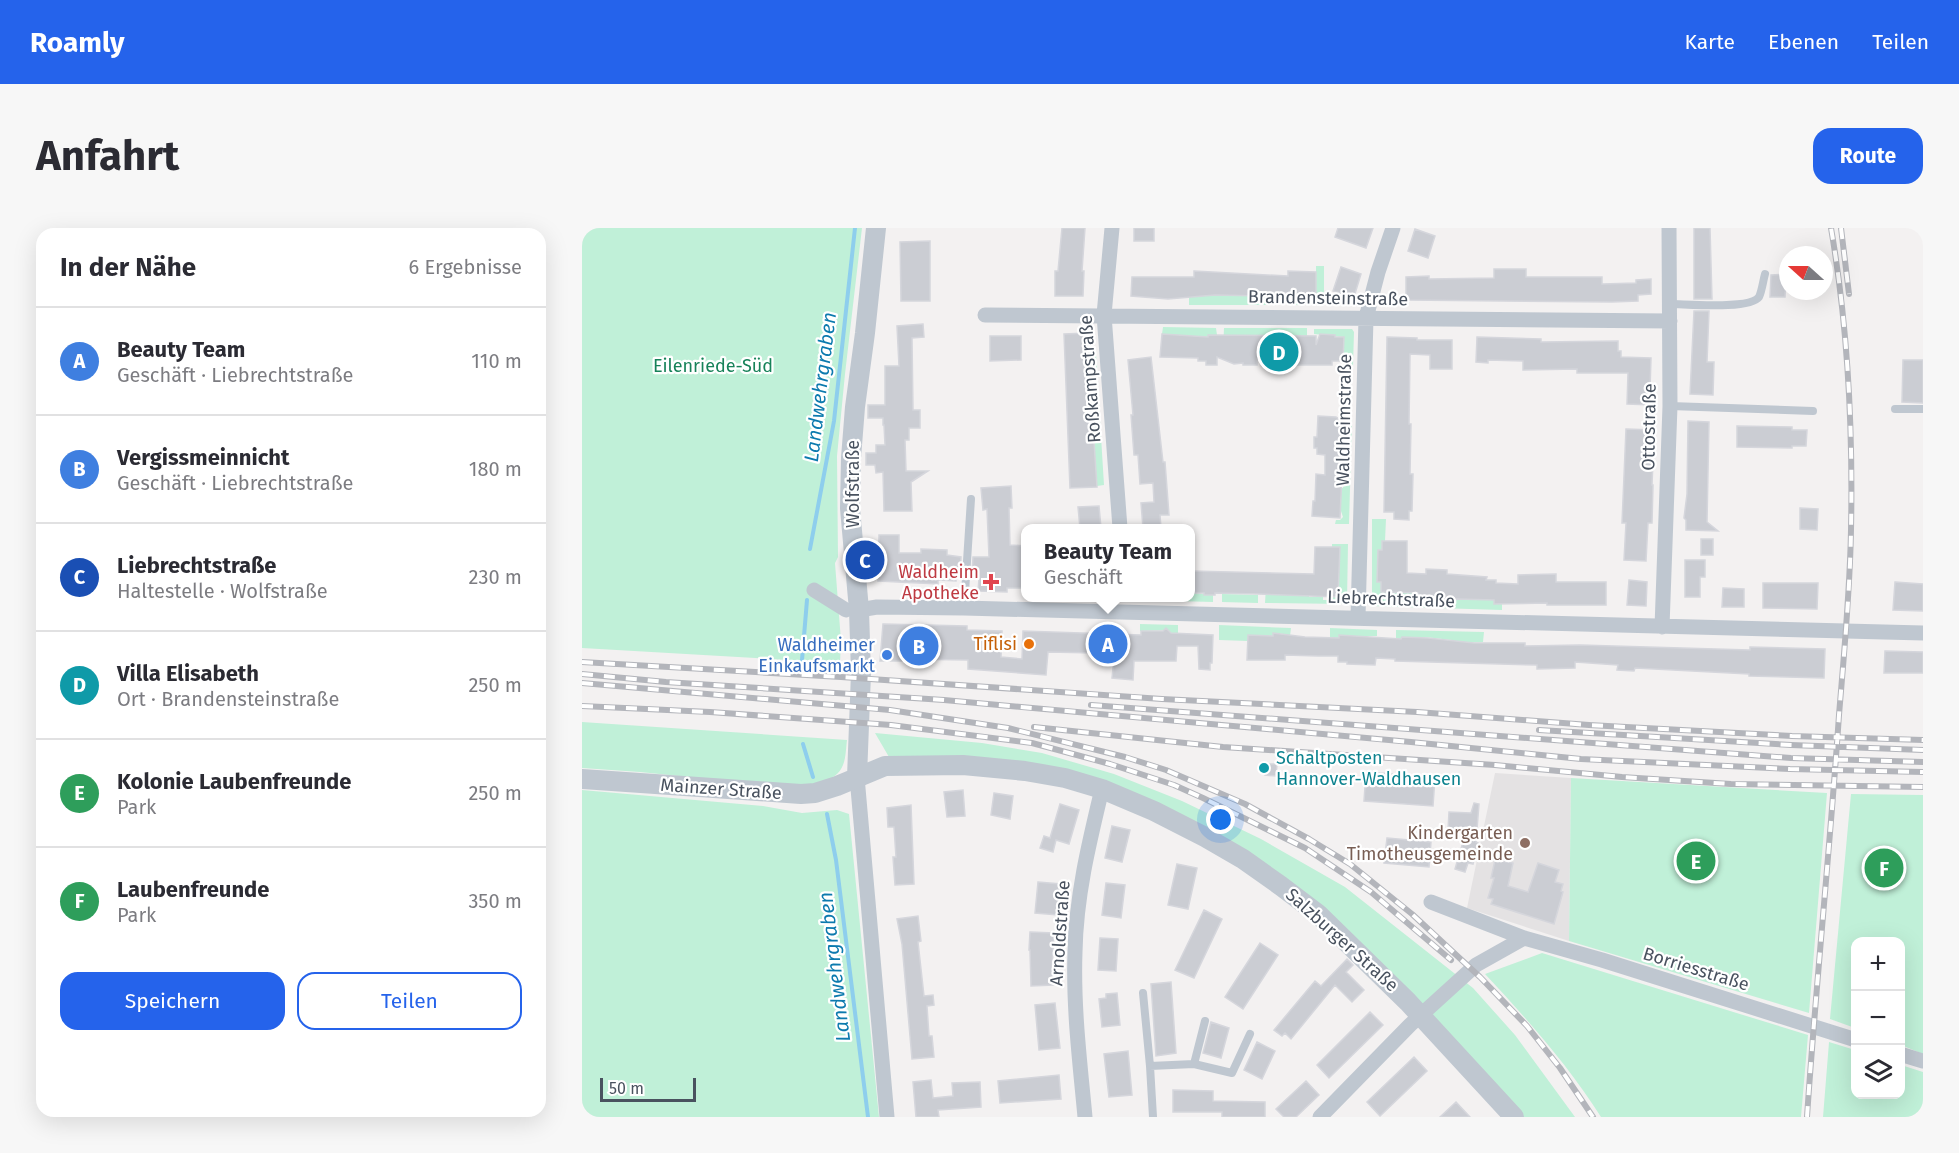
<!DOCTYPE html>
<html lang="de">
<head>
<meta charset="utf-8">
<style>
	body { margin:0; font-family:"Fira Sans",sans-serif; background:#f7f7f7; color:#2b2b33 }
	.controls { position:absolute; right:18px; bottom:18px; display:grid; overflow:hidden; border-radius:12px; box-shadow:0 6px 24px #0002 }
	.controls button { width:54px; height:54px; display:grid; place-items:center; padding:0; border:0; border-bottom:2px solid #e1e1e2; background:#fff; color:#2b2b33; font:30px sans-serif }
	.compass { position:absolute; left:1197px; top:18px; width:54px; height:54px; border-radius:50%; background:#fff; box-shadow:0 6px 24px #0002; rotate:291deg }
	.scale { position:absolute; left:18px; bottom:15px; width:96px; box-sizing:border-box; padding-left:6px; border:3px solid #49525f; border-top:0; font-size:16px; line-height:21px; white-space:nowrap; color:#49525f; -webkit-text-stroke:4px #fff; paint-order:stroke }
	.you { position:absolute; left:639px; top:592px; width:21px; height:21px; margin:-15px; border:4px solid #fff; border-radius:50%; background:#1a73e8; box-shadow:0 0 0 9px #1a73e833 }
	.badge { display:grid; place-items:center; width:39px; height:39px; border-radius:50%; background:#2563eb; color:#fff; font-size:20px; font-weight:700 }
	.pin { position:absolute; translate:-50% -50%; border:3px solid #fff; box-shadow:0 2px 6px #0006 }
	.popup { position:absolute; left:439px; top:296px; width:174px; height:78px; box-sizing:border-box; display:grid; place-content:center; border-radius:12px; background:#fff; filter:drop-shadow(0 2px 4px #0005); font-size:20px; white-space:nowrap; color:#7c7c81 }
	.popup b { font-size:22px; color:#2b2b33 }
	.popup::after { content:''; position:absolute; left:50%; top:100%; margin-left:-12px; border:12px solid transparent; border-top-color:#fff }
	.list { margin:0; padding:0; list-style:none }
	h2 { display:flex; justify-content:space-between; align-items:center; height:78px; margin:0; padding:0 24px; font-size:26px }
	h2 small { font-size:20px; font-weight:400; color:#7c7c81 }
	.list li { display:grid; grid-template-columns:39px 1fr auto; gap:18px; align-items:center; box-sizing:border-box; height:108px; padding:0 24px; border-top:2px solid #e1e1e2 }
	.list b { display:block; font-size:22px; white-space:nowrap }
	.list p { margin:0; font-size:20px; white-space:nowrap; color:#7c7c81 }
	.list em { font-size:20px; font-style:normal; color:#7c7c81 }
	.actions { display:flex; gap:12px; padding:18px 24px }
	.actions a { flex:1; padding:14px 0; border:2px solid #2563eb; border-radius:18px; text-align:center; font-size:21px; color:#2563eb }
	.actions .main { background:#2563eb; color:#fff }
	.icon { flex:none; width:33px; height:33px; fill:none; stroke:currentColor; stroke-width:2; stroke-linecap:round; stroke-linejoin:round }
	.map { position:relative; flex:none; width:1341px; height:889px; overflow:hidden; border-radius:18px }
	header { display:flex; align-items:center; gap:36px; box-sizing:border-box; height:84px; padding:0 30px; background:#2563eb; color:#fff }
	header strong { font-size:28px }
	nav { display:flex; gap:33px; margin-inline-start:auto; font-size:21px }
	.intro { display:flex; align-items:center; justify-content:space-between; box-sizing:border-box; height:144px; padding:0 36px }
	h1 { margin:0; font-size:42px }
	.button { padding:15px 27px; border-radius:18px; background:#2563eb; color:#fff; font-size:21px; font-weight:700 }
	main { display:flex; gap:36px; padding:0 36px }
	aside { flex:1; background:#fff; border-radius:18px; box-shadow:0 6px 24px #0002 }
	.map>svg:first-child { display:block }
	.education { fill:#e4e2e3 }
	.green { fill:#c0f0d8 }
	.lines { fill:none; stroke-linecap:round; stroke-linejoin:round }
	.stream { stroke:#8eceed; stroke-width:4 }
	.building { fill:#cbcdd3; stroke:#d5d6dc; stroke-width:1.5 }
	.service { stroke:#bfc7d0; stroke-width:8 }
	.minor { stroke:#bfc7d0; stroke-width:15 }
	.tertiary { stroke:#bfc7d0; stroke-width:20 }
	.rail-casing { stroke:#b3b5bb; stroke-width:6 }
	.rail { stroke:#fff; stroke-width:4; stroke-dasharray:11; stroke-linecap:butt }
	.health-dot { fill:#e0444e; stroke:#fff; stroke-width:2 }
	.food-dot { fill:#e8710a; stroke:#fff; stroke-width:2 }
	.shop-dot { fill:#3f7fe0; stroke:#fff; stroke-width:2 }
	.culture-dot { fill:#0f9aa8; stroke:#fff; stroke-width:2 }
	.education-dot { fill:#8d6e63; stroke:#fff; stroke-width:2 }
	.labels { text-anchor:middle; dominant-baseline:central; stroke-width:4.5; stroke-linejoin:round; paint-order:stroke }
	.street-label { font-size:18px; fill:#49525f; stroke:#fff }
	.park-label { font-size:18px; fill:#178259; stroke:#fff }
	.health-label { font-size:18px; fill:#be3a42; stroke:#fff; text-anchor:end }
	.food-label { font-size:18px; fill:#c56008; stroke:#fff; text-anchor:end }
	.shop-label { font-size:18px; fill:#366cbe; stroke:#fff; text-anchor:end }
	.culture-label { font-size:18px; fill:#0d838f; stroke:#fff; text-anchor:start }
	.education-label { font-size:18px; fill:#785e54; stroke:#fff; text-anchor:end }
	.water-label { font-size:20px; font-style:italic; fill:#0c7aae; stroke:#fff }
</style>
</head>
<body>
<header>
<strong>Roamly</strong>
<nav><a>Karte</a><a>Ebenen</a><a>Teilen</a></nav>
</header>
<div class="intro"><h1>Anfahrt</h1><a class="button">Route</a></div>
<main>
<aside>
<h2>In der Nähe<small>6 Ergebnisse</small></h2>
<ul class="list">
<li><span class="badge" style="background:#3f7fe0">A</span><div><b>Beauty Team</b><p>Geschäft · Liebrechtstraße</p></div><em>110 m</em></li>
<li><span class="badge" style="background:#3f7fe0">B</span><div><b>Vergissmeinnicht</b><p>Geschäft · Liebrechtstraße</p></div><em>180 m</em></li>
<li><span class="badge" style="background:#1a4fb4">C</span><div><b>Liebrechtstraße</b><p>Haltestelle · Wolfstraße</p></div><em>230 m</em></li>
<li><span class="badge" style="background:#0f9aa8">D</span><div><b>Villa Elisabeth</b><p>Ort · Brandensteinstraße</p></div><em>250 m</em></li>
<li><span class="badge" style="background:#2e9e5b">E</span><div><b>Kolonie Laubenfreunde</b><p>Park</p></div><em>250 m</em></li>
<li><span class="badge" style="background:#2e9e5b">F</span><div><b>Laubenfreunde</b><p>Park</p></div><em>350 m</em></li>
</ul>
<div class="actions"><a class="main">Speichern</a><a>Teilen</a></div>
</aside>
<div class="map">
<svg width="1341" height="889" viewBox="0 0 1341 889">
	<rect width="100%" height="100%" fill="#f3f1f1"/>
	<!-- education -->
	<path class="education" d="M913,545L989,550L987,713L885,680Z"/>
	<!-- green -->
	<path class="green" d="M0,0H280L263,146L255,228L256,329L253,335L259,413L258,435L0,420Z
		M734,38H742V77H705V69H734Z
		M695,48L694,77H607V68H681V64H689Z
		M581,99L634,100L635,107H626V109L580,106Z
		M642,100H725V117L693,107L641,122Z
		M732,101H770L772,104L771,138H761L762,109L732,106Z
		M505,127H514L522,257L515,258L511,198H502L509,187L508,162H510Z
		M761,191H770L767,296H753L754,292H758L761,289L759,283V260H761L762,253L760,252V247H752L762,224L761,201L763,195Z
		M790,291H804L803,313L800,322H796L795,353L799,354V364L830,365L831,370L838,371V373L875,371L912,372V376H920V382L790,378Z
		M750,316H766L765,373L763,376L683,375L684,359L727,367V369H741V372H748V369H756L758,320L750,319Z
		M609,365L631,367V374L557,372L553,370H608Z
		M640,366L676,367V375L640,374Z
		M558,396L596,397V405H588L586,402L558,403Z
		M637,397L709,400L708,408H701V406L692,405L691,408L666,407V413L637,412Z
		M748,400L795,402V408H783V411H768V407H757V410H748Z
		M814,402L902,404L901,414L870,415V412C855,411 840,407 827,411L821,409L819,411H814Z
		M0,494L265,512C264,519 264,530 261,537C254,556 223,560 205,559L58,544L0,540Z
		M293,505L400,515L460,525L532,546L600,573L679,611L763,659L891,760L933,807L993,889H932L699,658L520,561L307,529Z
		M989,550L1245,565L1227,785L987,713Z
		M0,562L181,578L220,585L255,582L267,586L297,889H0Z
		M1269,566L1341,567V826L1319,817L1318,714H1274L1273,800L1248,791Z
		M960,725L1226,807L1219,889H1019C986,837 945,791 903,746Z
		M1247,814L1273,822L1274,866H1318L1319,837L1341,844V889H1241Z"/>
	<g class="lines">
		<!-- stream -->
		<path class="stream" d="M228,321L252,193L273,0
			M220,432L225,372
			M221,516L231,549
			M245,586L254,632L286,889"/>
	</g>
	<!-- building -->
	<path class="building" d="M480,0H503L500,43H502L501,68H473V43H476Z
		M552,0H572V13H552Z
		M756,0H791L784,20L753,9Z
		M1112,0H1128L1130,71H1112Z
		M833,1L853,8L846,30L826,23Z
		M348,13V73H319L318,14Z
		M759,39L779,46L772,69L751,63Z
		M912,41H944V49H1020V56L1054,55V52L1069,51V66L1056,67V73L1030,74L824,72V49L847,48V51L912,50Z
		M612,43L706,48V43L734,44V69H706V65L681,64V68L633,67L586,71L549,68L550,49H612Z
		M1204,46L1203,69H1188L1189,47Z
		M1112,83H1127L1125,134H1132L1131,167L1108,166Z
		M341,96L342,109L330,110L331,182H338V200H327V212H323L324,243H346L329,254L330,283H302L301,244L294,245L293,237H284V225H294V217H303L302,197H301V190H286V177H303V138H317L315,98Z
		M505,105L506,143H509L510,162H507L509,198H511L515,259L488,260L482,106Z
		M580,106L626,109V107L734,108V117L738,106L753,107V109H762L761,133H750V137H707V131H675V137H661V135L652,136L635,129V137H624V133H616V130L578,129Z
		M408,108H439V132L408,133Z
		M805,109L835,110V112H870V141H848V127L828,126L827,196H829L828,246H831L830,283H827V292L812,291V284H802Z
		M895,109L959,111V114L1036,113V123H1039V129L1069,130L1068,162L1071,163L1070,177L1045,176L1046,145H995V141L941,142V133L906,132V135L894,134Z
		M569,129L581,234H583L587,287H578L579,300H561L559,275L572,274L571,255L558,256L556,227H552L549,187H551L546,132Z
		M1321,132H1341V175L1320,174Z
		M736,188L754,189L766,197L761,201L762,224L757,247H760L758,290L730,288L731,273H733L734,246L743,247V227L735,226V220H732V209H735Z
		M1106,193L1127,194L1125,294L1136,303L1104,302V292L1102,290L1105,266Z
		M1155,198L1210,199V202H1225L1224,218H1210V220L1155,219Z
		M1044,201L1072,202V214H1067V233H1071L1070,257H1071L1070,295H1066L1064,333L1042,332L1044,295H1040Z
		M429,258L430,280H427L428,317L444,318V360H425V364L396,363L397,351H394V347L390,346L391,329H407L405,281L401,282L399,260Z
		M517,278L519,300H498L496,279Z
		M1218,280L1236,281L1235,302L1218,301Z
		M297,307H317V325H339V321L365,322V327L379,329L378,346L374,345V353L356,352V356L296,353Z
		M1119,311H1131V327H1119Z
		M800,313H825V345L844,346V341L865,342V346L905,349L904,352H914V355L936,356V347L974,346V354H1024V377H965V375L912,376V372L875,371L872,374L838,373L836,365L799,364V354H795L796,322H800Z
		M733,319H758L756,369L677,366L633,365V367H622V365H609V343L732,346Z
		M1103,332H1123V349H1118V369H1103Z
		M1047,352L1065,354L1064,378L1045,377Z
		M1313,354L1341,356V383L1311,382Z
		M1181,355H1236L1235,381L1181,380Z
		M1141,360L1162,361V379H1140Z
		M301,396L385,398V402L420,403L419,429L440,431L441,403L559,407V403H581L584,400L589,405L631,407L630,435H628V442L617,441L616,418H595L594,433H552L551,452L530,450L532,430H514V425L466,424L464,447L386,441V432L321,431V433H298Z
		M691,405L723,409L757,410V407L819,411L820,409L846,410L892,415H943V418L998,417L1168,422V419L1243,421L1242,450L1167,448V446L1053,440L1052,443L1035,442L1036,437L993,434V440L955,441V437L813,433V431L794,430L793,437L765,436V434H756V428H736L703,427V432H665L666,407L691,408Z
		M1303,423L1341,424V445H1302Z
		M683,536H695L694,548L683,547Z
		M784,544L853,549L851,578L782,573Z
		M381,562L383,588L365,589L362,564Z
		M412,565L431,568L428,591L409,587Z
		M892,575L897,576L894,614L896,615L891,636L886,635L883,644L873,641L884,604L866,602L867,584L889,585Z
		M478,576L497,582L487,616L474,612L471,624L458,620L462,608L468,610Z
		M329,577L332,656L313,657L311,629H314L312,599H306L305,580Z
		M530,598L548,602L540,634L523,630Z
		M805,610L849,614L847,639L802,635Z
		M913,632L931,635L926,658L946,664L956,635L977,642L973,654L981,656L979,663L981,664L972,696L909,676L911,671L906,670L912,650H909Z
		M595,636L615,640L606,681L586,677Z
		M456,654L479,656L476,687L453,685Z
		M524,655L543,657L539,690L520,687Z
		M622,682L640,691L612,750L593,742Z
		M336,688L339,713L336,714L342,768L351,767L352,777L345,778L347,808H350L352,829L330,831L320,716L315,691Z
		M448,704L472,705L470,739H472V757L449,758L448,722H447Z
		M518,710L536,711L534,743L516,742Z
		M678,715L696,727L661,781L643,769Z
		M765,731L771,737L764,744L782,762L770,774L753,757L709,811L703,805L700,808L692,802L733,753L739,758Z
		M589,754L594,825L574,828L569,756Z
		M535,765L538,797L520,799L517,771L524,770V766Z
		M473,775L478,820L457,822L453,777Z
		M788,784L801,797L747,850L735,837Z
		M629,794L647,800L639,830L621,825Z
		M675,814L693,823L680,851L662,842Z
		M546,823L550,867L527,869L522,826Z
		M832,829L845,843L798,888L785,874Z
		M477,847L479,871L418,875L416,853Z
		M349,852L351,870L371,868L370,855L398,854L399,879L356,882L357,889H334L331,854Z
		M724,853L737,867L714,889H702L694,881Z
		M591,862L631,863V873L683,874V889H640V884H591Z
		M874,874L888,889H858Z"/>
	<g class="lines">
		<!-- service -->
		<path class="service" d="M1088,76C1104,76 1168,82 1177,69C1180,63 1181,53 1183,46
			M1088,178L1231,183
			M1313,181H1341
			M382,380L389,271
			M561,765L568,838
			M612,836L623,793
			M571,889L568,838L612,836L650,845L668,806"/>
		<!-- minor -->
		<path class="minor" d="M530,0L522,87L538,300
			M403,87L1088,93
			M232,362L264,382
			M277,382L295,379L382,380L1341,405
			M776,389L784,90L796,44L811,0
			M1080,399L1088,178L1087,0
			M275,549L305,889
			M849,674L942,710L1020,732L1274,812
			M1318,826L1341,833
			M503,889C498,835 491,779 493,724C494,668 507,615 520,561
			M738,889L828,797L894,737L942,710"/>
		<!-- tertiary -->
		<path class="tertiary" d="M275,549L279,445L277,382L268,280L269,230L273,179L283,105L294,0
			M0,551L219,566L233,565L255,558L303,538L381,537L443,543L483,550L520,561L572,583L623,609L661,631L699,658L736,686L826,774L932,889"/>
		<defs>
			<path id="rail" d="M1259,0L1267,66
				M1338,0L1341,4
				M0,434L259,449L580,471L835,484L1007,497L1210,508L1341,512
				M0,446L84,454L362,472L829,514L999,531L1208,541L1341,544
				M0,455L308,482L426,500L543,529L584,542L663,576L727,611L768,636L830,686L898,749L945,798L978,840L1011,889
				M509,477L1209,530L1341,534
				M0,478L128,484L309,497L450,515L528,536L592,557L621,570L723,620L789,664L869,732
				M452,499L641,519L913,537L1040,549L1149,556L1341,559
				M957,502L1209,517L1341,522
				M1225,889C1234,755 1248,621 1257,487C1262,426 1268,364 1269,302C1271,201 1266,99 1249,0"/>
		</defs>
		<!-- rail casing -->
		<use href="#rail" class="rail-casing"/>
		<!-- rail -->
		<use href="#rail" class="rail"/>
	</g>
	<!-- markers -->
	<path class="health-dot" d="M406 345h6v6h6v6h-6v6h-6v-6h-6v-6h6z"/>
	<circle class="food-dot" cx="447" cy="416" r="6"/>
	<circle class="shop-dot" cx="305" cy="427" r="6"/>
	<circle class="culture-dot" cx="682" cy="540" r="6"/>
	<circle class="education-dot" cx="943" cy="615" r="6"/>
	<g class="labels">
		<!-- street labels -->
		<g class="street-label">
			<text transform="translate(746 70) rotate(1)">Brandensteinstraße</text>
			<text transform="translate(508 151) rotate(-94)">Roßkampstraße</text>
			<text transform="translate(762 192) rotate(-89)">Waldheimstraße</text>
			<text transform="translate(1067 199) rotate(-89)">Ottostraße</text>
			<text transform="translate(271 256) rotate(-90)">Wolfstraße</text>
			<text transform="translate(809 371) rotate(2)">Liebrechtstraße</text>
			<text transform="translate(139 561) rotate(4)">Mainzer Straße</text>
			<text transform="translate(478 705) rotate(-86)">Arnoldstraße</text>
			<text transform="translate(760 712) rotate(42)">Salzburger Straße</text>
			<text transform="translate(1114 741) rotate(17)">Borriesstraße</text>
		</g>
		<!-- park labels -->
		<g class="park-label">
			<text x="131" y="138">Eilenriede-Süd</text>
		</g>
		<!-- health labels -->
		<g class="health-label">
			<text x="397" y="344">Waldheim<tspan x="397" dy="21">Apotheke</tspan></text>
		</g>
		<!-- food labels -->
		<g class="food-label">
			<text x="435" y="416">Tiflisi</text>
		</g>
		<!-- shop labels -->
		<g class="shop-label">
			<text x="293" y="417">Waldheimer<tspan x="293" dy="21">Einkaufsmarkt</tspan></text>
		</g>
		<!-- culture labels -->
		<g class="culture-label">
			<text x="694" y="530">Schaltposten<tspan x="694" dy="21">Hannover-Waldhausen</tspan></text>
		</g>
		<!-- education labels -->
		<g class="education-label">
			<text x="931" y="605">Kindergarten<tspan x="931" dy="21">Timotheusgemeinde</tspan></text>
		</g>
		<!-- water labels -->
		<g class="water-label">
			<text transform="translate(238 159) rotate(-83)">Landwehrgraben</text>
			<text transform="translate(252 739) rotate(-97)">Landwehrgraben</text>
		</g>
	</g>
</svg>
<div class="controls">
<button>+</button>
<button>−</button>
<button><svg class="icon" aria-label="layers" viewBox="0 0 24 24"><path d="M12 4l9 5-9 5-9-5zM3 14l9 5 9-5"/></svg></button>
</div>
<svg class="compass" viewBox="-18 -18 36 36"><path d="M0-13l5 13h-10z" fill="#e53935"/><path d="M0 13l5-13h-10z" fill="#7c7c81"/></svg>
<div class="scale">50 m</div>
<div class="you"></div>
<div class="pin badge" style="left:526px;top:416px;background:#3f7fe0">A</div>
<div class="popup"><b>Beauty Team</b>Geschäft</div>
<div class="pin badge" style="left:337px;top:418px;background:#3f7fe0">B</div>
<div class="pin badge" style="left:283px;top:332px;background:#1a4fb4">C</div>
<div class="pin badge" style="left:697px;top:124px;background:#0f9aa8">D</div>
<div class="pin badge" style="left:1114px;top:633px;background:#2e9e5b">E</div>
<div class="pin badge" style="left:1302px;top:640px;background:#2e9e5b">F</div>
</div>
</main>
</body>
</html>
